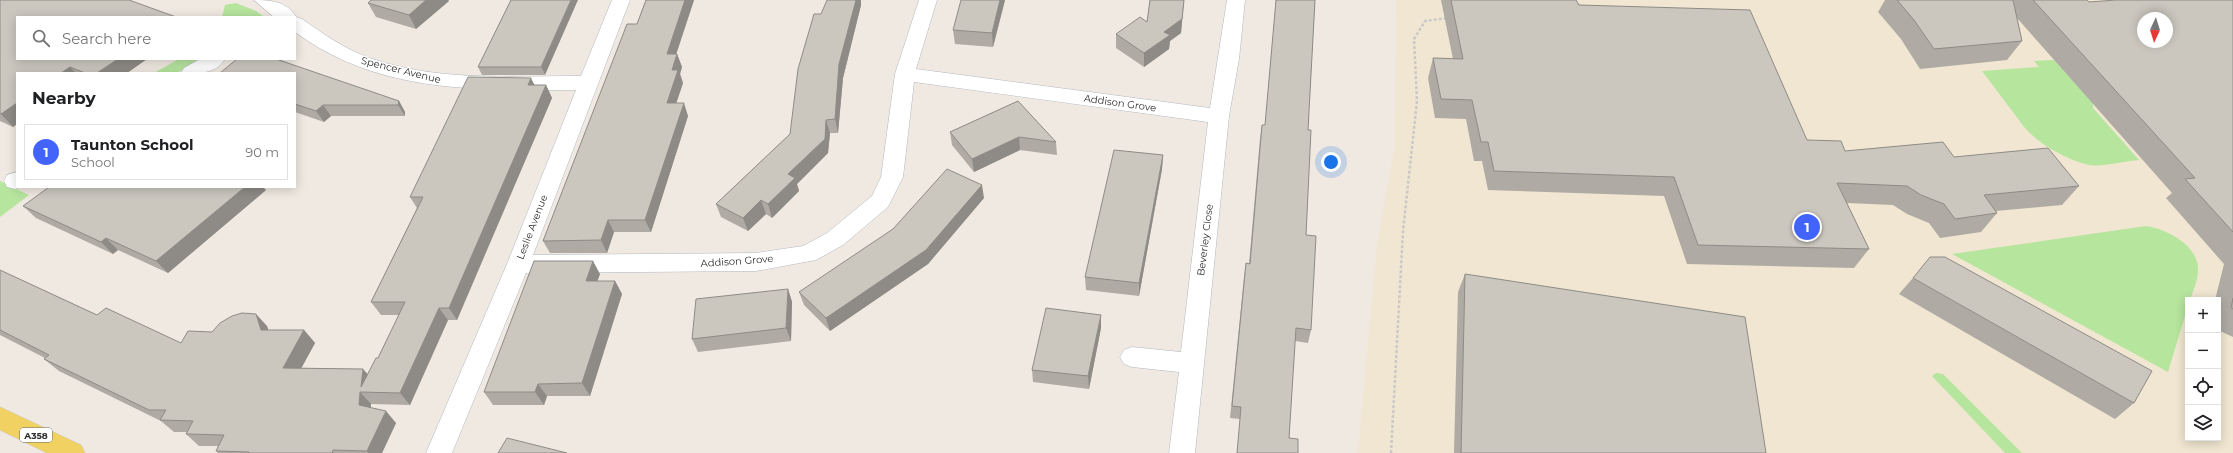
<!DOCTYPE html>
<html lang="en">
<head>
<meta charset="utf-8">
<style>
	body { margin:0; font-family:Montserrat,sans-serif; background:#f2f2f2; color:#202124 }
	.controls { position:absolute; right:12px; bottom:12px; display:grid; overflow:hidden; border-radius:0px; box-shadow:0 2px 10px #0003 }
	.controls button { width:36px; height:36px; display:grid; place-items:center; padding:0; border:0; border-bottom:1px solid #e0e0e0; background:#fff; color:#202124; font:20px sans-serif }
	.compass { position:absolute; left:2137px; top:12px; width:36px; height:36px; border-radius:50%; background:#fff; box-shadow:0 2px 10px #0003; rotate:184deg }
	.you { position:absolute; left:1331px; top:162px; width:14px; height:14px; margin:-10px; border:3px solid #fff; border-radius:50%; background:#1a73e8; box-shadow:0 0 0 6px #1a73e833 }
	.badge { display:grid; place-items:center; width:26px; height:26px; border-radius:50%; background:#4264fb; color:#fff; font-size:13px; font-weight:700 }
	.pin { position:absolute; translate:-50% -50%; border:2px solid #fff; box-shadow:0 1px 4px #0006 }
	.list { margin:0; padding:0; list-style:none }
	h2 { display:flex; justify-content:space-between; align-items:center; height:52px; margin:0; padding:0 16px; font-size:17px }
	h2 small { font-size:13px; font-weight:400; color:#757577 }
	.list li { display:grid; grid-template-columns:26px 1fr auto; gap:12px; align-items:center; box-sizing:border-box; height:56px; margin:0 8px 8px; padding:0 8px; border:1px solid #e0e0e0; border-radius:0px }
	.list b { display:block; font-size:15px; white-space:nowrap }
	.list p { margin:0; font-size:13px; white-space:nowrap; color:#757577 }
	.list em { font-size:13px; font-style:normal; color:#757577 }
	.icon { flex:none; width:22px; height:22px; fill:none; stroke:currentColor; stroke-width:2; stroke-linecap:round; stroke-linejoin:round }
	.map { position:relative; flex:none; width:2233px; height:453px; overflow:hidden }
	.search { position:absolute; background:#fff; box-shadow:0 2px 10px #0003; left:16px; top:16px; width:280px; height:44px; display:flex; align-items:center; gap:10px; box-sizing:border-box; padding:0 14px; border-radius:0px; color:#757577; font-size:15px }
	.panel { position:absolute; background:#fff; box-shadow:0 2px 10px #0003; left:16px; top:72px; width:280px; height:116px; border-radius:0px }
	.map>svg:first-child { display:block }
	.education { fill:#f0e6d1; fill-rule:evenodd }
	.green { fill:#b6e59e }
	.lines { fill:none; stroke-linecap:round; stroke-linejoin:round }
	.street-casing { stroke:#b4b7c1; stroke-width:1 }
	.primary-casing { stroke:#c9c9c9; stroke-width:1 }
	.path { stroke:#c9c9c9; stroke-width:2.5; stroke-dasharray:3 2; stroke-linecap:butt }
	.street { fill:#fff; fill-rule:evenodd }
	.primary { fill:#f2d163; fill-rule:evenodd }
	.wall { fill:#afaba4 }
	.shaded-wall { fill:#8e8b86 }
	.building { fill:#cbc7bf; stroke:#8e8b86; fill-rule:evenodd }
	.labels { text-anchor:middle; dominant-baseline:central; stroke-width:3; stroke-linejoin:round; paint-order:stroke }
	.shield { fill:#fff; stroke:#6d6d6d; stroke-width:1 }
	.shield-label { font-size:9px; font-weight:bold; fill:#2e2e2e }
	.street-label { font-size:10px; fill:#2e2e2e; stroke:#fff }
</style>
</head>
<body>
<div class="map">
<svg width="2233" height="453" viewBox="0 0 2233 453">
	<rect width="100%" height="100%" fill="#efe9e1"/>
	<!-- education -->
	<path class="education" d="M1396,0H2233V453H1358L1377,245L1395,145ZM2143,18H2167V42H2143ZM2188,300H2218V438H2188Z"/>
	<!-- green -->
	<path class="green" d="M236,3L256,11L263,16L222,17L225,5Z
		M179,59H201L177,73H154Z
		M2054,60L2093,103V108L2139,160C2125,161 2102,167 2089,165C2067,160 2040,145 2025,128L1982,71L2039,67L2034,61Z
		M0,181L29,195L0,217Z
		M2146,226C2167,229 2199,246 2198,270C2198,280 2193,291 2190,300H2188V306L2168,372L1952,254Z
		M1936,373L1943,374L2022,453H2005L1932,376Z"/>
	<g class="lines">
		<defs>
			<path id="street" d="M254,0C270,0 287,1 296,17L302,19C322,33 343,48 367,57C435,82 511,76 581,76L612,0H630L533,255L756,253L803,246L827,233L872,196L881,177L895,74L919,0H937L916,69L1210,108L1227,0H1245L1239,59L1229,116L1195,453H1169L1179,372L1132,367L1124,364L1120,357L1124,350L1132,347L1181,352L1208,122L914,82L903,177L888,207L843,245L816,260L756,271L526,273L452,453H426L507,264L576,90C477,90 379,94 295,32V17H274Z
				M200,59H225C215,75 197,73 181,73L184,68Z
				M17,172V187H21L15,189L7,187L4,181L7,175Z"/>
			<path id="primary" d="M0,407L81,445L85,453H47L0,430Z"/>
		</defs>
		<!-- street casing -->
		<use href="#street" class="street-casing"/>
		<!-- primary casing -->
		<use href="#primary" class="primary-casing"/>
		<!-- path -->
		<path class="path" d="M1391,453L1403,231L1417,101L1414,39L1425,21L1448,18"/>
		<!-- street -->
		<use href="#street" class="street"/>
		<!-- primary -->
		<use href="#primary" class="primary"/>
	</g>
	<!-- wall -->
	<path class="wall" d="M0,0L17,59H147L127,73H17V124L13,127L0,121Z
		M371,0H448L449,1L416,29L376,17L368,3Z
		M511,0L545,75H482L478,67Z
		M646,0H694L676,54H677L682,67L680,74L683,83L676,103L688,116L651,232H614L607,253H550L543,241L637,24Z
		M1005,0L993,47L955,44L953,30Z
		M1150,0H1184L1181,33L1170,41L1169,49L1144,67L1116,48V34L1147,22Z
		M1276,0H1315L1308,130L1306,235L1311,330L1308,343L1295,341L1289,438L1298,453H1237L1240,419L1230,418L1244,277L1246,263L1249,264L1260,139L1262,125H1265Z
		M1441,0H1576L1579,5L1807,140L1845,151L1954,157L2079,186L2062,205L1996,211L1997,213L1981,232L1940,238L1929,223L1907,214L1893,205L1847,203L1869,249L1854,268L1687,264L1664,196L1488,190L1482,161H1474L1466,119L1435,118L1428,78L1433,58L1453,59Z
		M1885,0H2087L2089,2L2233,0V337L2218,330V300H2215L2224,264L2166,198L2172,193L2017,18L2022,41L2007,60L1920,69L1901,39L1878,12Z
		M861,5L843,78L838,133H830L828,153L797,184L799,191L772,218L766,214L748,231L721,217L716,204L790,134L821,14Z
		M295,73L399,101L405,112V116H331L324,122L295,112Z
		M535,85H546L552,98L457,320H448L410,405L371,404V408L396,423L382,453H218L216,451L218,446H199L186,434L187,432H174L161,421L59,371L44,359L45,358L0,335V270L97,315L181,343L212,332L267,326L268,330H304L315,343L301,368L368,374L378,358L399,315H381L371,302L417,208L410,197Z
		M1018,101L1056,142L1057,155L1020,150L974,172L952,145L950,132Z
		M1163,155L1162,169L1139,296L1086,290L1085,277Z
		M266,190L168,273L118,250L113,254L36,218L23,206Z
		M984,198L928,264L830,331L804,305L799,292Z
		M600,274L597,281H615L622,294L590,396H547L544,405H493L484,392Z
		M1465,274L1766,453H1454L1458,292Z
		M1913,278L2134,403L2115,419L1899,294Z
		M788,289L792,302L791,341L698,352L692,339Z
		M1101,328L1089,389L1033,382L1032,370Z"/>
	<!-- shaded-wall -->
	<path class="shaded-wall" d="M426,0H448L449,1L416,29L409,15Z
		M571,0H578L545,75L541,67Z
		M685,0H694L672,67L667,54Z
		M856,0H861V5L843,78L838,133L835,119L839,64Z
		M1000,0H1005L993,47L992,33Z
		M1184,0L1181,33L1170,41L1169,49L1144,67V53L1164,32Z
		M677,54L682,67L680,74L683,83L672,116L667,103L672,70Z
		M118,59H147L127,73H97Z
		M70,67L76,73H61Z
		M531,78L538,92L528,85Z
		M546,85L552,98L457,320L449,308Z
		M399,101L405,112V116L398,105Z
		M17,103V124L13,127L1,114Z
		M684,103L688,116L651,232L645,220Z
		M323,105L331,116L324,122L316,111Z
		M826,120L830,133L828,153L797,184L799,191L772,218L768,204Z
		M1019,137L1020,150L974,172L972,159Z
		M1163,155L1162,169L1139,296V283Z
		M982,185L984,198L928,264L830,331L826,318Z
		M245,187H263L266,190L168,273L156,261Z
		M761,200L766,214L748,231L743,218Z
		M608,220L614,232L607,253L601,240Z
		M106,238L118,250L113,254L101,242Z
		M593,261L600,274L593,294L586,281Z
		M615,281L622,294L590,396L582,383Z
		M788,289L792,302L791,341L786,328Z
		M439,308L448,320L410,405L400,393Z
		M256,314L267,326L273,342L261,330Z
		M1101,315V328L1089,389L1088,376Z
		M304,330L315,343L295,380L283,368Z
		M363,369L374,381L361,387Z
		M538,384L547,396L544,405L535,392Z
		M360,392L371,404L370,417L359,405Z
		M386,411L396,423L382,453H368L367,451Z"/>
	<!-- building -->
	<path class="building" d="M0,0H129L176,17H17V59H118L97,73H85L70,67L61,73H17V103L1,114L0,113Z
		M371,0H426L409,15L368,3Z
		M511,0H571L541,67H478Z
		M646,0H685L667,54H677L672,70H678L667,103H684L645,220H608L601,240L543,241L627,24H637Z
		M827,0H856L839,64L835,119L826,120L825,139L788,174L795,178L768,204L761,200L743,218L716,204L790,134L798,69L814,14H821Z
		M961,0H1000L992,33L953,30Z
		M1150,0H1184L1182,19L1164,32L1170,35L1144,53L1116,34L1140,17L1147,22Z
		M1276,0H1315L1308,130H1311L1306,235L1316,236L1311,330L1296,328L1289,438L1298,439V453H1237L1241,407L1232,406L1246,263L1250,264L1262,125H1265Z
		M1451,0H1576L1579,5L1750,10L1807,140L1841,141L1845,151L1943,142L1954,157L2048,148L2079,186L1984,195L1997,213L1955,219L1944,204L1921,195L1907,186L1837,183L1869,249L1698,245L1674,177L1494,171L1488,142H1481L1472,100L1441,99L1433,58L1463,59Z
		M1897,0H2013L2022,41L1934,49L1914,20Z
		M2033,0H2087L2089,2L2116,0H2233V232L2185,179L2195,178ZM2143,18H2167V42H2143Z
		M237,59H276L399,101L398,105H323L316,111L295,104V73H220Z
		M468,77L531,78L528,85H546L449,308H439L400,393L360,392L359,405L386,411L367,451L333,450L332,453H249V452L216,451L224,435L186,434L193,421L160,420L166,410H149L75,374L44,359L49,355L0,330V270L97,315L106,308L181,343L188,331L212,332L220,323L232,316L242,313L256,314L261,330H304L283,368L363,369L361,387L376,358H378L405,302H371L423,197H410Z
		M1018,101L1056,142L1019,137L972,159L950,132Z
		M1114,150L1163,155L1139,283L1085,277Z
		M947,169L982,185L926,250L826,318L799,292L893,229Z
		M49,187H245L156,261L106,238L101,242L23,206Z
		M1930,257H1945L2152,371L2134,403L1913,278Z
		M534,261H593L586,281H615L582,383L538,384L535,392H484Z
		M1465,274L1745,317L1766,453H1461Z
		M788,289L786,328L692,339L696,299Z
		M2233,298V309L2231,308Z
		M1046,308L1101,315L1088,376L1032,370Z
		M507,438L567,453H498Z"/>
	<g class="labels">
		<!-- shield labels -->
		<rect class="shield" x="20" y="428" width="32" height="14" rx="3"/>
		<g class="shield-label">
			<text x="36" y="435">A358</text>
		</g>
		<!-- street labels -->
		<g class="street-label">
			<text transform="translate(401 70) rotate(14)">Spencer Avenue</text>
			<text transform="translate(1120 103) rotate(8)">Addison Grove</text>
			<text transform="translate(532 227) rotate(-69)">Leslie Avenue</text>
			<text transform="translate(1205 240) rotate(-83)">Beverley Close</text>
			<text transform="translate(737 261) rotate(-4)">Addison Grove</text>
		</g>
	</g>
</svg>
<div class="controls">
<button>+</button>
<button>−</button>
<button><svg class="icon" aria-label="locate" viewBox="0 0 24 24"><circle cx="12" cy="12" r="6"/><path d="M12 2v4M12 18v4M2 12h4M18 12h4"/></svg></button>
<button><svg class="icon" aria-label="layers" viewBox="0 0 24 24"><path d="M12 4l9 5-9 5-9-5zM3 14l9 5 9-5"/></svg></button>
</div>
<svg class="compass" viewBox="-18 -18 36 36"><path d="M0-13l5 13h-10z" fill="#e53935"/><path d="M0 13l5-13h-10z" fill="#757577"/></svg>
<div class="you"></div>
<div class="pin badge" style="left:1807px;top:227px">1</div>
<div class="search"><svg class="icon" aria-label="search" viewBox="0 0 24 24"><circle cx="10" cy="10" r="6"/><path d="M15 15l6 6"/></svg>Search here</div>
<section class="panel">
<h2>Nearby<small></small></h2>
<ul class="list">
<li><span class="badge">1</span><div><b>Taunton School</b><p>School</p></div><em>90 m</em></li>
</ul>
</section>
</div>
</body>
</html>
